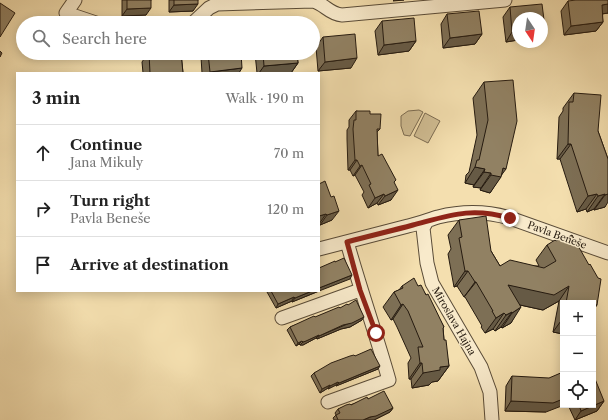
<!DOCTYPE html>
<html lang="en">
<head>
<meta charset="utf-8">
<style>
	body { margin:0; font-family:"Libre Caslon Text",serif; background:#f2f2f2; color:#222 }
	.controls { position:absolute; right:12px; bottom:12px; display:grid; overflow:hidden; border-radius:0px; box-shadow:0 2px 10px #0003 }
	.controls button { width:36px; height:36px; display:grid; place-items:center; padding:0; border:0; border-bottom:1px solid #e0e0e0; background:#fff; color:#222; font:20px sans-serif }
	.compass { position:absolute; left:512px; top:12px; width:36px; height:36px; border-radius:50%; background:#fff; box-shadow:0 2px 10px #0003; rotate:167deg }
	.stop { position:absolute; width:12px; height:12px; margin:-9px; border:3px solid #8f2418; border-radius:50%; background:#fff }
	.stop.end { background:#8f2418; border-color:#fff; box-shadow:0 1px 4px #0008 }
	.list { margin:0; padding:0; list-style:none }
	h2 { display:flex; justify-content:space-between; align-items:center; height:52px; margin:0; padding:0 16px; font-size:17px }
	h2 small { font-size:13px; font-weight:400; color:#767676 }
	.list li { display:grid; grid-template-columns:26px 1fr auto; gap:12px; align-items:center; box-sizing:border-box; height:56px; padding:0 16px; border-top:1px solid #e0e0e0 }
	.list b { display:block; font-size:15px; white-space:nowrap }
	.list p { margin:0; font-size:13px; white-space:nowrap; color:#767676 }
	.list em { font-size:13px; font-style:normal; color:#767676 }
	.icon { flex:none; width:22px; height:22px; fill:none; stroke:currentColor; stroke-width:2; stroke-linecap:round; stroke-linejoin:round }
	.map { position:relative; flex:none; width:608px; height:420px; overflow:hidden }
	.search { position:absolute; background:#fff; box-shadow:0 2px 10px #0003; left:16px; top:16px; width:304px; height:44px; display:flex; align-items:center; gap:10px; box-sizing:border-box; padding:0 14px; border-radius:22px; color:#767676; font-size:15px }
	.panel { position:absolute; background:#fff; box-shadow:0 2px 10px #0003; left:16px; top:72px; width:304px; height:220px; border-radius:0px }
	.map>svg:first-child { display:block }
	.green { fill:#d1be94; stroke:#7c6c52 }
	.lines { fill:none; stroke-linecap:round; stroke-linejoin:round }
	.minor-casing { stroke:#5a4c38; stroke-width:15 }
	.minor { stroke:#f8eacb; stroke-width:13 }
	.wall { fill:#7d6f55; stroke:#261b10 }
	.shaded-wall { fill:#665a45; stroke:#261b10 }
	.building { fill:#918163; stroke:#261b10 }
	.route { stroke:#8f2418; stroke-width:5 }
	.labels { text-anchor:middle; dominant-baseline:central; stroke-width:3; stroke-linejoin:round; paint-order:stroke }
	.street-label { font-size:10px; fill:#261b10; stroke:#f8eacb }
</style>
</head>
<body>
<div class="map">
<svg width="608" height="420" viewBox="0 0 608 420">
	<rect width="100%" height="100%" fill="#f4dfaf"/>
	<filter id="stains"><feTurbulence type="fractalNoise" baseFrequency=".005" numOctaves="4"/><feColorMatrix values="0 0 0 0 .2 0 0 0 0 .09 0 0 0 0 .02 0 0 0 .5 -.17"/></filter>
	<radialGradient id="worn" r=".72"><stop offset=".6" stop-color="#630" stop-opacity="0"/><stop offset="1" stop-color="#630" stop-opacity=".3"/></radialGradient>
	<!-- green -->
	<path class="green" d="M419,110L423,112L410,136L404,135L401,126V116L408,111Z
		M425,113L440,121L428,143L414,136Z"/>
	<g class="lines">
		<defs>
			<path id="minor" d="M75,0L66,13L96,23
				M193,23L209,8L217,4L313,1C325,4 329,14 342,15L505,0
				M427,221L423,228L427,263L432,283L481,367L490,392L492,420
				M319,249C349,241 378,234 408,226C418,224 428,220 438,217C462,211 486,211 510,218L608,253
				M282,318L360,290
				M328,402L389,380C376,334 360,288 347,242"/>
		</defs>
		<!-- minor casing -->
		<use href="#minor" class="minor-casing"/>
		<!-- minor -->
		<use href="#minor" class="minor"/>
	</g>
	<!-- wall -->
	<path class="wall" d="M122,0H151L146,15L122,16Z
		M169,0H198L193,11L169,12Z
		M568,1L608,13L602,14L603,22L596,31L564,35L561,11Z
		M510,7L518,40L506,42L503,17Z
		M447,14L482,34L475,44L443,48L441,24Z
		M382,21L416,41L409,51L378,55L375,31Z
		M323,37L351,68L318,71L316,47Z
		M148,53H181L183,73H143L142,62Z
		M204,53H241L239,73H202L201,57Z
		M255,53H297L298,63L291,73H257Z
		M484,82L502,174L490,193L480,190L481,188L473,187L474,185L465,183L466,175L469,172L477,135L473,98Z
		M574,93L598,131L608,159L605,207L594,210V209L587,212L586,209L577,212L560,159H557L559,117L563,111V108Z
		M356,111L370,114L380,129L377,132L378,156L394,183L391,200L378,205L377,203L368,208L362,195L364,192L355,175L353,176L350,170H348L347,139V130L349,127V120Z
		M319,184L332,220L320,225L319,224Z
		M459,220L491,251L500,266H539L536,260L547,245L597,305L593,310V303H563V334L553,332L559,301L543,310L520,305L511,323L502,328L501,327L495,331L493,329L485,333L481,327L482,326L465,297H464L457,286L454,287L448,254L451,249L448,235Z
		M402,286H418L425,293L444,327L443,328L444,340L449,366L438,381L432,382L429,385L412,388L411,379H409L408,363L411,358L397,327L393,319L391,320L383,307L394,292L399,290Z
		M268,291H319L292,302V301L276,308L267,292Z
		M340,308L362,320L350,327L341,329L317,339L316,338L303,345H300L299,344L296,346L287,330L290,327Z
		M355,356L378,369L336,386V385L328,389V388L320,393L311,376L314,373Z
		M512,376L546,412L505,411L506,386Z
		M368,399L393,408L390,412L374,420H334L333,418L336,415L335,413L338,409Z
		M604,401L597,411L575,420L568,405H593Z"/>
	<!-- shaded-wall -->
	<path class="shaded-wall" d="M394,0H404L393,1Z
		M198,4L193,11L169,12L174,5Z
		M608,4V13L595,15L602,5Z
		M151,8L146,15L122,16L127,9Z
		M603,22L596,31L564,35L571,26Z
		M518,31V40L506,42L512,32Z
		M482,34L475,44L443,48L450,38Z
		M416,41L409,51L378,55L384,45Z
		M357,58L351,68L318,71L325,62Z
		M298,63L291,73H259L264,66Z
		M242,68L239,73H209L210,72Z
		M568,144H571L560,159H557Z
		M355,160H357L350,170H348Z
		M362,165L355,175L353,176L360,166Z
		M475,167L485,169L474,185L465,183Z
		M503,168L506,169L500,177H501L490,193L480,190L491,175Z
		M484,172L491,173L481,188L473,187Z
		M398,190L391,200L378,205L385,196Z
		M384,194L377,203L368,208L375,198Z
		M597,194L586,209L577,212L588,196Z
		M605,194L594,209L587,212L598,196Z
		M608,194V202L605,207L594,210L605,195Z
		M339,211L332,220L320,225L327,215Z
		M326,214L319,224V216Z
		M465,271H468L457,286L454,287Z
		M352,275L350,279L319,291V288Z
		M475,282H476L464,297Z
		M508,285L569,286L559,301L543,310L497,300Z
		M312,291H319L292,302L295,298Z
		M294,297L292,301L276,308L278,304Z
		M403,304L393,319L391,320L401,305Z
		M593,304L597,305L593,310Z
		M521,307L511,323L502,328L512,313Z
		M512,312L501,327L495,331L506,315Z
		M504,313L493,329L485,333L496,318Z
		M364,317L362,320L350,327L341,329L317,339L319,336Z
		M563,318V334L553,332Z
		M319,335L316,338L303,345H300L303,342Z
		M302,341L299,344L296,346L298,343Z
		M420,363H422L411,379H409Z
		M380,366L378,369L336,386L339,383Z
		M449,366L438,381L432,382L429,385L412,388L423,373L440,367Z
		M338,382L336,385L328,389L330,386Z
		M330,385L328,388L320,393L322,389Z
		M563,399V405H564L546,412L505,411L511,401Z
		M604,401L597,411L575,420L581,411Z
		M393,408L390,412L374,420H363Z"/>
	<!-- building -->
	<path class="building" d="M127,0H151V8L127,9Z
		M174,0H198V4L174,5Z
		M576,0H608V4L602,5L603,22L571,26L568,1Z
		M0,3L15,13L0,37Z
		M542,4L545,28H542V18H518V31L512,32L510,7Z
		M479,11L482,34L450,38L447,14Z
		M414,18L416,41L384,45L382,21Z
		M355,34L357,58L325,62L323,37Z
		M0,51L2,53L0,57Z
		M149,53H181L183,73H150Z
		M208,53H241L242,68L210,72Z
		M263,53H297L298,63L264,66Z
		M513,80L517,121L506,169L503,168L501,177L491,175V173L484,172L485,169L475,167L477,160H479L488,120L484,82Z
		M574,93L601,95L598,131L608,159V194L605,195V194L598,196L597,194L588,196L571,144H568L569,102H573Z
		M356,111H370V114H381L380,129H377L378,156L382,154L396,180L394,182L398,190L385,196L384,194L375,198L369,185L371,184L362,165L360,166L357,160H355L353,129L354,120H356Z
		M325,181L331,197L334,196L339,211L327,215L326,214L319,216V184Z
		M486,216L491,251L500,266L510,260L544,268L556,261L547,245L555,240L556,241L562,237L563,240L572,235L589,265L590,264L598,278L601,279L597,305L593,304V305V303H566L569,286L554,295L508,285L521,307L512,313V312L506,315L504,313L496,318L492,311H493L476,282H475L468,271H465L459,238L462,237L459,220Z
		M344,258L352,275L319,288V268L335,261V262Z
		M414,278L418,286L421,285L426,295L428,294L444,327L443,328L444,340H446L449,366L440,367V370L423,373L422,363H420L418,347H423L408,311L403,304L401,305L394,292L403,288L402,286Z
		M271,291H312L295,298L294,297L278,304Z
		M356,300L364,317L352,323L343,325L319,336V335L306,341L303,342L302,341L298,343L290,327L314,316L315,317L339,307L340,308L347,304L348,305Z
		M371,349L380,366L339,383L338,382L330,386V385L322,389L314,373L331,363L350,356L354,355L355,356Z
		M563,372V399L553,403L511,401L512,376L549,378Z
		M593,374L604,401L581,411L579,405H593Z
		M384,391L393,408L376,416L370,417L363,420H338L336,415L340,413L338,409L346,405L350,404L351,405L367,397L368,399Z"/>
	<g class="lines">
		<!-- route -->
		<path class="route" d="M376,333L360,290L347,242C369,236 391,231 413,225C451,215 471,207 510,218"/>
	</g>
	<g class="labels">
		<!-- street labels -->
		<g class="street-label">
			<text transform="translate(557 235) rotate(20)">Pavla Beneše</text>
			<text transform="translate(454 321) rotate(60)">Miroslava Hajna</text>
		</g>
	</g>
	<rect width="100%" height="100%" filter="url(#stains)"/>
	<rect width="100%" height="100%" fill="url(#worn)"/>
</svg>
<div class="controls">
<button>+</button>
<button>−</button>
<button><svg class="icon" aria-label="locate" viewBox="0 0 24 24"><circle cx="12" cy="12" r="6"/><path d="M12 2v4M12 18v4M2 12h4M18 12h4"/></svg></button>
</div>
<svg class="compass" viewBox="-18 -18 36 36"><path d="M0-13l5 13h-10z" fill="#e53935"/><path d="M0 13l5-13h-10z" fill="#767676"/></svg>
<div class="stop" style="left:376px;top:333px"></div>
<div class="stop end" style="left:510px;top:218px"></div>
<div class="search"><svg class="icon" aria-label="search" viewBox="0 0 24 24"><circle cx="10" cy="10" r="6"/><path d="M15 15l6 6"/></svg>Search here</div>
<section class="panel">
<h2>3 min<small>Walk · 190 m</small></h2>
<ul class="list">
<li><svg class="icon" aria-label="ahead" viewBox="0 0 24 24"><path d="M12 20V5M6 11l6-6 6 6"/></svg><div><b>Continue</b><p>Jana Mikuly</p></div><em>70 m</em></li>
<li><svg class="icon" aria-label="right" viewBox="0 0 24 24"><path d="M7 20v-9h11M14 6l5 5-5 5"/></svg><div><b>Turn right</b><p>Pavla Beneše</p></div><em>120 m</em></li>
<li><svg class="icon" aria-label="arrive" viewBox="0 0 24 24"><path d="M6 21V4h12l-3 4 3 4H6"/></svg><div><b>Arrive at destination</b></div></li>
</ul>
</section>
</div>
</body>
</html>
